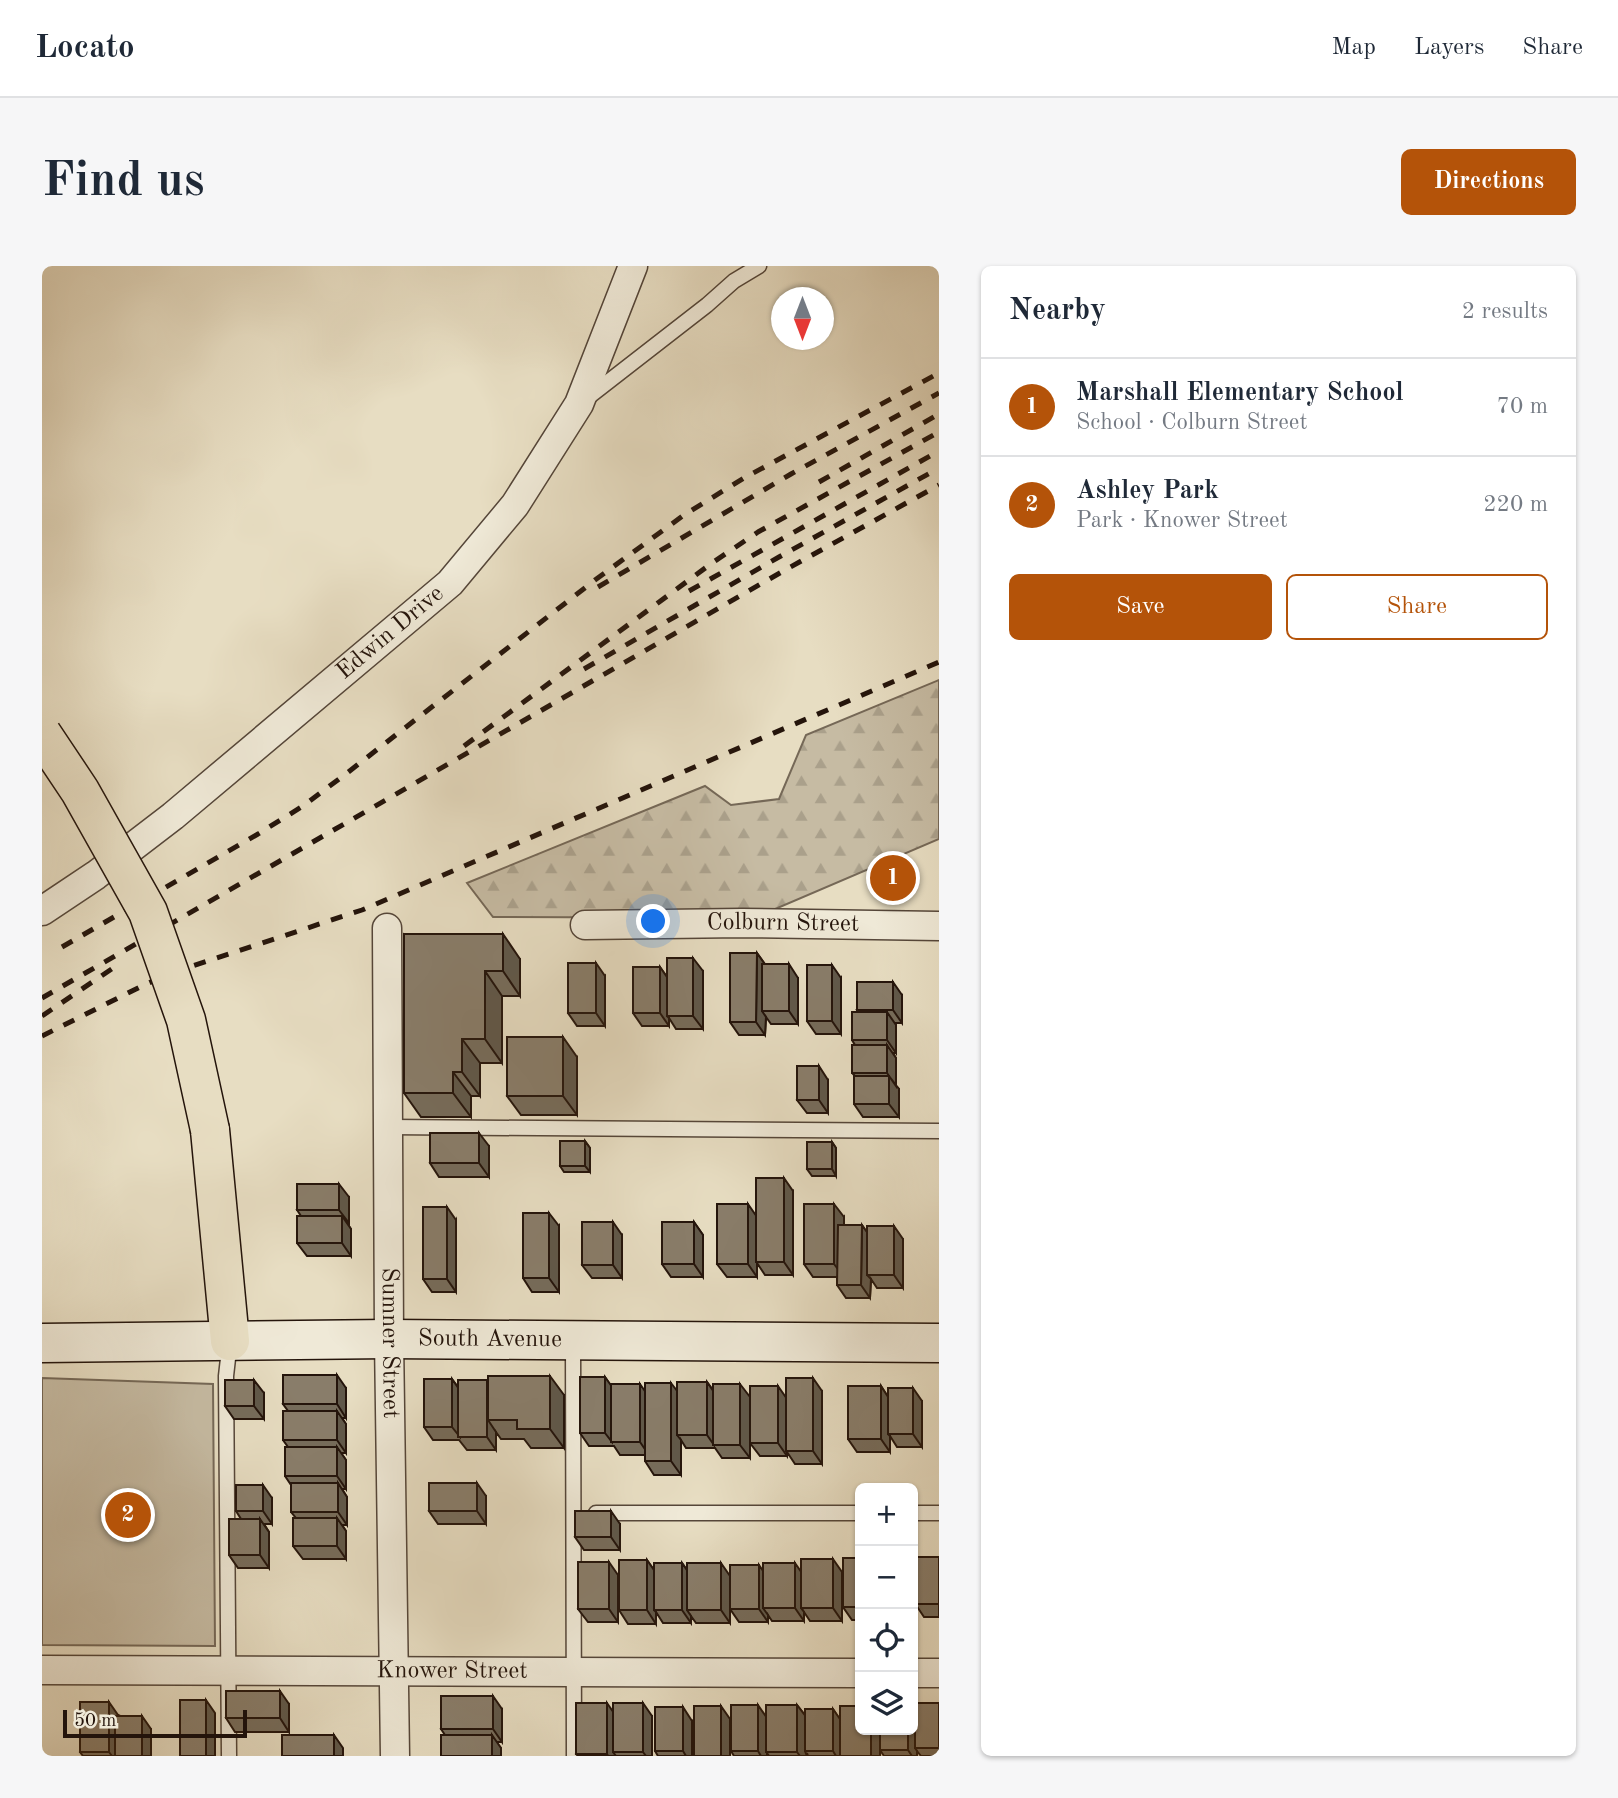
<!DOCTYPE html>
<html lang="en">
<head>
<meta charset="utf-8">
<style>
	body { margin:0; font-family:"Old Standard TT",serif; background:#f6f6f7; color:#1f2937 }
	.controls { position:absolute; right:21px; bottom:21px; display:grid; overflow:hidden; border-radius:10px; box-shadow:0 2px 5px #0004 }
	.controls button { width:63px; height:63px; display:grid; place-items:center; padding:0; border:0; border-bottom:2px solid #e0e1e3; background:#fff; color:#1f2937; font:35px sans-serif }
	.compass { position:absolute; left:729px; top:21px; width:63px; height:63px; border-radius:50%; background:#fff; box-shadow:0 2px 5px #0004; rotate:180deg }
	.scale { position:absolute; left:21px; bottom:18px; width:184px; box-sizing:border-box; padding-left:7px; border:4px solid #24140b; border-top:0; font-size:19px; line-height:24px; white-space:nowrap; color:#24140b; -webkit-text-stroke:5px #efe9d7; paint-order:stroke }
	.you { position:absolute; left:612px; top:656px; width:24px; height:24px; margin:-18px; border:5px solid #fff; border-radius:50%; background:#1a73e8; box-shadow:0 0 0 10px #1a73e833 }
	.badge { display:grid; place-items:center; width:46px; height:46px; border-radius:50%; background:#b45309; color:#fff; font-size:23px; font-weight:700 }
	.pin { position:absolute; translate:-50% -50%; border:4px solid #fff; box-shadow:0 2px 7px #0006 }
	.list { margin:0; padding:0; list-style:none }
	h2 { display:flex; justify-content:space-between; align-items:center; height:91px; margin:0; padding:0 28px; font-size:30px }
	h2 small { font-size:23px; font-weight:400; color:#747a83 }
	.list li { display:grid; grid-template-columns:46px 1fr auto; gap:21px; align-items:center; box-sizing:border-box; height:98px; padding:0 28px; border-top:2px solid #e0e1e3 }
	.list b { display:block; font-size:26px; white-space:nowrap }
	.list p { margin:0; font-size:23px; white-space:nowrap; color:#747a83 }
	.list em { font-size:23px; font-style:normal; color:#747a83 }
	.actions { display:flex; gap:14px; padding:21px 28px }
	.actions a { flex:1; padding:16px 0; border:2px solid #b45309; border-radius:10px; text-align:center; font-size:24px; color:#b45309 }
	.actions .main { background:#b45309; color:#fff }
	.icon { flex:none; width:38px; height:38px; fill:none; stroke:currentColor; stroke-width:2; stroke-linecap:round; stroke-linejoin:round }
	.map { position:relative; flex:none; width:897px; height:1490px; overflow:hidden; border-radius:10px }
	header { display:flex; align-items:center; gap:42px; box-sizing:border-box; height:98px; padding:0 35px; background:#fff; border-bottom:2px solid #e0e1e3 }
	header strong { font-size:33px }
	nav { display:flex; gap:38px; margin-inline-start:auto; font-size:24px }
	.intro { display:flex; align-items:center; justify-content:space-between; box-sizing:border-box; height:168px; padding:0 42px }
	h1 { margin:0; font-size:49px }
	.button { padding:18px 32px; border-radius:10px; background:#b45309; color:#fff; font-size:24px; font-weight:700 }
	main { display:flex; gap:42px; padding:0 42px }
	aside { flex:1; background:#fff; border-radius:10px; box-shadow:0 2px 5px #0004 }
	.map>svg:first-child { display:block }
	.forest { fill:url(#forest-firs); stroke:#756857; stroke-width:2 }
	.green { fill:#c6bba3; stroke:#756857; stroke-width:2 }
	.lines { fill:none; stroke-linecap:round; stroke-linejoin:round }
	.lane-casing { stroke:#554639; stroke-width:17 }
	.street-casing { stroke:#554639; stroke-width:31 }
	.secondary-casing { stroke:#24140b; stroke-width:41 }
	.highway-casing { stroke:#24140b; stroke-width:41 }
	.lane { stroke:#efe9d7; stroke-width:14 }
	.street { stroke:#efe9d7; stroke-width:28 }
	.secondary { stroke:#efe9d7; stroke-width:38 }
	.highway { stroke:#e7ddc2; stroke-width:38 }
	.rail { stroke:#24140b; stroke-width:5; stroke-dasharray:12 12; stroke-linecap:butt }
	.highway-bridge-casing { stroke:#24140b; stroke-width:41; stroke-linecap:butt }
	.highway-bridge { stroke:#e7ddc2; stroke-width:38 }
	.wall { fill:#766c5b; stroke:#24140b; stroke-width:2 }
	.shaded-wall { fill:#60584a; stroke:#24140b; stroke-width:2 }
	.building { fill:#897d6a; stroke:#24140b; stroke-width:2 }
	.labels { text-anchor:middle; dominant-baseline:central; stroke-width:5; stroke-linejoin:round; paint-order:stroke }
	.street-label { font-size:24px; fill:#24140b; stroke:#efe9d7 }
</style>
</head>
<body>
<header>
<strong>Locato</strong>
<nav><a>Map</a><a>Layers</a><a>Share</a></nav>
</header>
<div class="intro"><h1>Find us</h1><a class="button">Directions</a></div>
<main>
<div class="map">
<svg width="897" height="1490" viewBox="0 0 897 1490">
	<defs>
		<pattern id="forest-firs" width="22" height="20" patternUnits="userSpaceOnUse" patternTransform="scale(1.75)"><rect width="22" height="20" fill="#c6bba3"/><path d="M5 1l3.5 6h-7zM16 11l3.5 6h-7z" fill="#aaa08b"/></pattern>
	</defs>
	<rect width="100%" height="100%" fill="#e7ddc2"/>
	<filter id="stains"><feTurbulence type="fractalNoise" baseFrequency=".00286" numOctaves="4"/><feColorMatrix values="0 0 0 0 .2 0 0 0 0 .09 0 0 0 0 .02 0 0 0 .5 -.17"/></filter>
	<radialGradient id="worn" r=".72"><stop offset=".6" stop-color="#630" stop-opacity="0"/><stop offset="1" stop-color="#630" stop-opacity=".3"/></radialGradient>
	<!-- forest -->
	<path class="forest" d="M897,414V573L712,652L451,651L425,617L663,520L689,539L737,533L764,469Z"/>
	<!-- green -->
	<path class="green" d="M0,1112L171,1118L173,1380L0,1379Z"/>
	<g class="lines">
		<defs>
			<path id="lane" d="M544,133L665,39L692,15L717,0
				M347,861L897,865
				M531,1075L532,1490
				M554,1247H818
				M871,1247H897
				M187,1490L184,1110L188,1075"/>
			<g id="street">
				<path id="s1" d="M0,645L54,609L131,550L408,317L473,239L537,138L591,0"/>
				<path id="s2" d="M543,659L700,657L897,660"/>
				<path id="s3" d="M345,662L347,1073L353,1490"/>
				<path id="s4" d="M0,1404L818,1407"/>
				<path d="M871,1407H897"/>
			</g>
			<g id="secondary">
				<path id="s5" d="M0,1077L347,1073L897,1077"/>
			</g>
			<path id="highway" d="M168,864L188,1075"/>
		</defs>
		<!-- lane casing -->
		<use href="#lane" class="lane-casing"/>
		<!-- street casing -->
		<use href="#street" class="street-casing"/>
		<!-- secondary casing -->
		<use href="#secondary" class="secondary-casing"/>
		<!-- highway casing -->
		<use href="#highway" class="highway-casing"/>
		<!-- lane -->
		<use href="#lane" class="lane"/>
		<!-- street -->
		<use href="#street" class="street"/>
		<!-- secondary -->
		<use href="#secondary" class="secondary"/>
		<!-- highway -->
		<use href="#highway" class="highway"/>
		<!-- rail -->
		<path class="rail" d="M777,216L897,148
			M556,321L749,208L897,127
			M647,325L897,185
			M542,403L737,291L897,202
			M422,480L670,297L716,266L897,166
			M20,681L216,568L261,540L305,507L553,314L642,249L702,212L897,107
			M0,732L743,304L897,219
			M0,750L77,698
			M0,770L102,719L132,706L320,644L897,396"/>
		<defs>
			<path id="highway-bridge" d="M0,468L38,525L106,646L144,754L168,864"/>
		</defs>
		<!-- highway-bridge casing -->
		<use href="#highway-bridge" class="highway-bridge-casing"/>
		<!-- highway-bridge -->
		<use href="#highway-bridge" class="highway-bridge"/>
	</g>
	<!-- wall -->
	<path class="wall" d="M362,668L478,693V730H460V797H438V830H429V851H379L362,827Z
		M715,687L723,698L756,712V758H729L724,751L723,769H697L688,756Z
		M618,701L625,711L661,705V763H634L627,752V760H600L591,747Z
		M563,710V760H535L526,747Z
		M799,712V768H774L765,755Z
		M860,729V757H853L854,759V787H851L854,792V820L857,823V851H821L812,838L813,810L810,807L813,779L810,774L817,746L815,744Z
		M535,791V849H479L465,830Z
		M786,814V847H765L755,834Z
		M543,875L548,882V906H522L518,900Z
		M790,876L794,882V910H770L765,903Z
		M447,880V911H397L388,897Z
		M751,925V1009H723L715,997V1011H685L675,998L714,950Z
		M307,931V957H305L309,963V990H265L255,977L259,950L255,944Z
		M802,951V959H820L825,967L861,973V1022H835L829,1013L828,1032H804L795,1019V1011H771L762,998Z
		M414,954V1026H390L381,1013Z
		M652,956L661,969V1011H629L620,998Z
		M517,960V1026H490L481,1012Z
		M580,969V1012H550L540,999Z
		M563,1111L569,1120L603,1125H635L665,1116L671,1124L708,1131V1192H680L673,1182H644L639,1174V1209H612L603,1195V1189H578L572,1180H547L538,1167Z
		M410,1113L416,1121L522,1129V1182H489L482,1173H459L454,1166V1184H425L417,1174H391L382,1161Z
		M839,1120L846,1131L880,1135V1181H855L848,1170V1186H815L806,1173Z
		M304,1122V1152H300L304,1158V1187H299L304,1194V1223H300L305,1231V1259H300L304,1265V1293H261L251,1280L254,1252L249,1246V1219L243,1210L246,1181L241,1174L246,1145L241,1138Z
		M780,1125V1198H753L745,1186V1190H718L708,1177L744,1132Z
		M222,1127V1153H192L183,1140Z
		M444,1230V1258H396L387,1245Z
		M230,1232V1258H222L227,1266V1302H196L187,1289L199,1253L194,1245Z
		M578,1258V1284H542L533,1271Z
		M897,1291V1351H882L874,1339V1353H871V1298L873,1301Z
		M818,1292V1354H810L801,1341Z
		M605,1294L612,1304L640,1297L645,1304L688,1310L721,1304L759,1306H800V1355H768L762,1346V1355H730L726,1349V1356H697L688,1343V1357H654L649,1350V1357H621L614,1346V1358H586L577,1344Z
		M576,1309V1356H546L536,1343Z
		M897,1437V1490H879L875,1485V1490H842L838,1484V1490H766L765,1487V1490H727L725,1487V1490H692L689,1485L724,1451L755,1439L763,1449L791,1443L798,1454L818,1464H871V1446L873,1449Z
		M247,1438V1466H193L184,1452Z
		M460,1443V1476H454L459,1482V1490L403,1469L399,1463Z
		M571,1446L610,1450V1490H536L534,1488Z
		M76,1449L109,1463V1490H41L38,1486Z
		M650,1455V1490H616L613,1485Z"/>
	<!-- shaded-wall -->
	<path class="shaded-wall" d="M461,668L478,693V730L461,705Z
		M715,687L724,700L720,745L724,751L723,769L714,756Z
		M651,692L661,705V763L651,750Z
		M554,697L563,710V760L554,747Z
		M747,698L756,712V758L747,745Z
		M790,699L799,712V768L790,755Z
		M618,701L627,714L625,750L627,752V760L618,747Z
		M443,705L460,730V797L443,773Z
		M851,716L860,729V757L851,744Z
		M845,746L854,759V787L845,774Z
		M521,771L535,791V849L521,830Z
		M420,773L438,797V830L420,806Z
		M845,779L854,792V820L845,807Z
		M777,800L786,814V847L777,834Z
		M411,806L429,830V851L411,827Z
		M847,810L857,823V851L847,838Z
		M437,867L447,880V911L437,897Z
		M543,875L548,882V906L543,900Z
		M790,876L794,882V910L790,903Z
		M742,912L751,925V1009L742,996Z
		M297,918L307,931V957L297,944Z
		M706,938L715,951V1011L706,998Z
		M792,938L802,951V1011L792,998Z
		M405,941L414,954V1026L405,1013Z
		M507,947L517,960V1026L507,1012Z
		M300,950L309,963V990L300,977Z
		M571,956L580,969V1012L571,999Z
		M652,956L661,969V1011L652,998Z
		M820,959L829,972L825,1009L829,1013L828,1032L819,1019Z
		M852,960L861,973V1022L852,1009Z
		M295,1109L304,1122V1152L295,1138Z
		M508,1110L522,1129V1182L508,1163Z
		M563,1111L573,1125L570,1176L563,1167Z
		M771,1112L780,1125V1198L771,1185Z
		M410,1113L419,1126L418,1171L410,1161Z
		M212,1114L222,1127V1153L212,1140Z
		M445,1114L446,1154L454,1166V1184L445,1171Z
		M665,1116L674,1129L672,1179L665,1169Z
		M629,1117L639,1130L635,1169L639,1174V1209L629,1195Z
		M598,1118L607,1131V1189L598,1176Z
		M698,1118L708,1131V1192L698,1179Z
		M736,1120L745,1133V1190L736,1177Z
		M839,1120L848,1134L846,1168L848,1170V1186L839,1173Z
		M871,1122L880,1135V1181L871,1168Z
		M295,1145L304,1158V1187L295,1174Z
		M295,1181L304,1194V1223L295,1210Z
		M296,1217L305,1231V1259L296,1246Z
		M435,1217L444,1230V1258L435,1245Z
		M221,1219L230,1232V1258L221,1245Z
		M569,1245L578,1258V1284L569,1271Z
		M295,1252L304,1265V1293L295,1280Z
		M218,1253L227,1266V1302L218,1289Z
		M791,1293L800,1306V1355L791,1342Z
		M605,1294L614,1307L612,1344L614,1346V1358L605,1344Z
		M567,1296L576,1309V1356L567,1343Z
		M640,1297L649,1310L645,1344L649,1350V1357L640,1344Z
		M679,1297L688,1310V1357L679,1344Z
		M753,1297L762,1310L759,1342L762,1346V1355L753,1342Z
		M871,1298L874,1303V1353L871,1348Z
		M717,1299L726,1312L721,1342L726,1349V1356L717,1343Z
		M238,1425L247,1438V1466L238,1452Z
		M451,1430L460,1443V1476L451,1463Z
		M164,1434L173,1447V1490H164Z
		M67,1436L76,1449V1490H70L67,1486Z
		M565,1437L574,1450L571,1486L574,1490H566L565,1488Z
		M601,1437L610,1450V1490H604L601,1486Z
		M716,1439L725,1452V1490H719L716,1485Z
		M755,1439L765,1452L763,1485L765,1490H758L755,1486Z
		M679,1440L688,1453V1490H679Z
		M641,1441L650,1455V1490H644L641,1485Z
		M791,1443L800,1456V1490H794L791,1485Z
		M871,1446L875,1451L873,1482L875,1485V1490H870L866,1484V1464H871Z
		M100,1450L109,1463V1490H100Z
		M829,1464H838V1490H829Z
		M292,1469L301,1482V1490H292Z
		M450,1469L459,1482V1490H450Z"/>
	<!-- building -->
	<path class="building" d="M362,668H461V705H443V773H420V806H411V827H362Z
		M688,687H715L714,756H688Z
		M625,692H651V750H625Z
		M526,697H554V747H526Z
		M720,698H747V745H720Z
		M765,699H790V755H765Z
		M591,701H618V747H591Z
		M815,716H851V744H815Z
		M810,746H845V774H810Z
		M465,771H521V830H465Z
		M810,779H845V807H810Z
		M755,800H777V834H755Z
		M812,810H847V838H812Z
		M388,867H437V897H388Z
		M518,875H543V900H518Z
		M765,876H790V903H765Z
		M714,912H742V996H714Z
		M255,918H297V944H255Z
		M675,938H706V998H675Z
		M762,938H792V998H762Z
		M381,941H405V1013H381Z
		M481,947H507V1012H481Z
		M255,950H300V977H255Z
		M540,956H571V999H540Z
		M620,956H652V998H620Z
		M796,959H820L819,1019H795Z
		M825,960H852V1009H825Z
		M241,1109H295V1138H241Z
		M446,1110H508V1163H475V1154H446Z
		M538,1111H563V1167H538Z
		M744,1112H771V1185H744Z
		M382,1113H410V1161H382Z
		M183,1114H212V1140H183Z
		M416,1114H445V1171H416Z
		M635,1116H665V1169H635Z
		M603,1117H629V1195H603Z
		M569,1118H598V1176H569Z
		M671,1118H698V1179H671Z
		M708,1120H736V1177H708Z
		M806,1120H839V1173H806Z
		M846,1122H871V1168H846Z
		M241,1145H295V1174H241Z
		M243,1181H295V1210H243Z
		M249,1217H296V1246H249Z
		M387,1217H435V1245H387Z
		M194,1219H221V1245H194Z
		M533,1245H569V1271H533Z
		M251,1252H295V1280H251Z
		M187,1253H218V1289H187Z
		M873,1291H897V1338H873Z
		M801,1292H818V1341H801Z
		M759,1293H791V1342H759Z
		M577,1294H605V1344H577Z
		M536,1296H567V1343H536Z
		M612,1297H640V1344H612Z
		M645,1297H679V1344H645Z
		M721,1297H753V1342H721Z
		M688,1299H717V1343H688Z
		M184,1425H238V1452H184Z
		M399,1430H451V1463H399Z
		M138,1434H164V1490H138Z
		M38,1436H67V1486H38Z
		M534,1437H565V1488H534Z
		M571,1437H601V1486H571Z
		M873,1437H897V1482H873Z
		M689,1439H716V1485H689Z
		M724,1439H755V1486H724Z
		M652,1440H679V1490H652Z
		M798,1440H818V1464H829V1490H798Z
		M613,1441H641V1485H613Z
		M763,1443H791V1485H763Z
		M73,1450H100V1490H73Z
		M838,1464H866V1484H838Z
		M240,1469H292V1490H240Z
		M399,1469H450V1490H399Z"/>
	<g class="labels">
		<!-- street labels -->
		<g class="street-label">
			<text stroke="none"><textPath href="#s1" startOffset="446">Edwin Drive</textPath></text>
			<text stroke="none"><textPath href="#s2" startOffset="198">Colburn Street</textPath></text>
			<text stroke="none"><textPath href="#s5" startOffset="448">South Avenue</textPath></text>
			<text stroke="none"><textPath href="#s3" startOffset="415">Sumner Street</textPath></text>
			<text stroke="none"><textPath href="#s4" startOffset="410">Knower Street</textPath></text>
		</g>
	</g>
	<rect width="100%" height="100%" filter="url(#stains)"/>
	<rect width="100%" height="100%" fill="url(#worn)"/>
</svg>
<div class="controls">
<button>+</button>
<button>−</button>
<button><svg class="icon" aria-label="locate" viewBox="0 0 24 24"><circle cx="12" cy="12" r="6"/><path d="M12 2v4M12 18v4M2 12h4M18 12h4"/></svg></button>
<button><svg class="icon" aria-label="layers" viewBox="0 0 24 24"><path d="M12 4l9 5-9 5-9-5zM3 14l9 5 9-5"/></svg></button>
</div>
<svg class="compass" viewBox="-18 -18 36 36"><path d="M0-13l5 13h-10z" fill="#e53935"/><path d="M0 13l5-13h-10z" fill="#747a83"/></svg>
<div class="scale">50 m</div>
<div class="you"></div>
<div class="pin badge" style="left:851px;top:612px">1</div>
<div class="pin badge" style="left:86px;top:1249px">2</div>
</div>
<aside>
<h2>Nearby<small>2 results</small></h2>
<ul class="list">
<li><span class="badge">1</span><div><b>Marshall Elementary School</b><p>School · Colburn Street</p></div><em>70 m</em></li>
<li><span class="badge">2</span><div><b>Ashley Park</b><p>Park · Knower Street</p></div><em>220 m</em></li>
</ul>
<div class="actions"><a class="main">Save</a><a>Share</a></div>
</aside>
</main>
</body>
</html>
